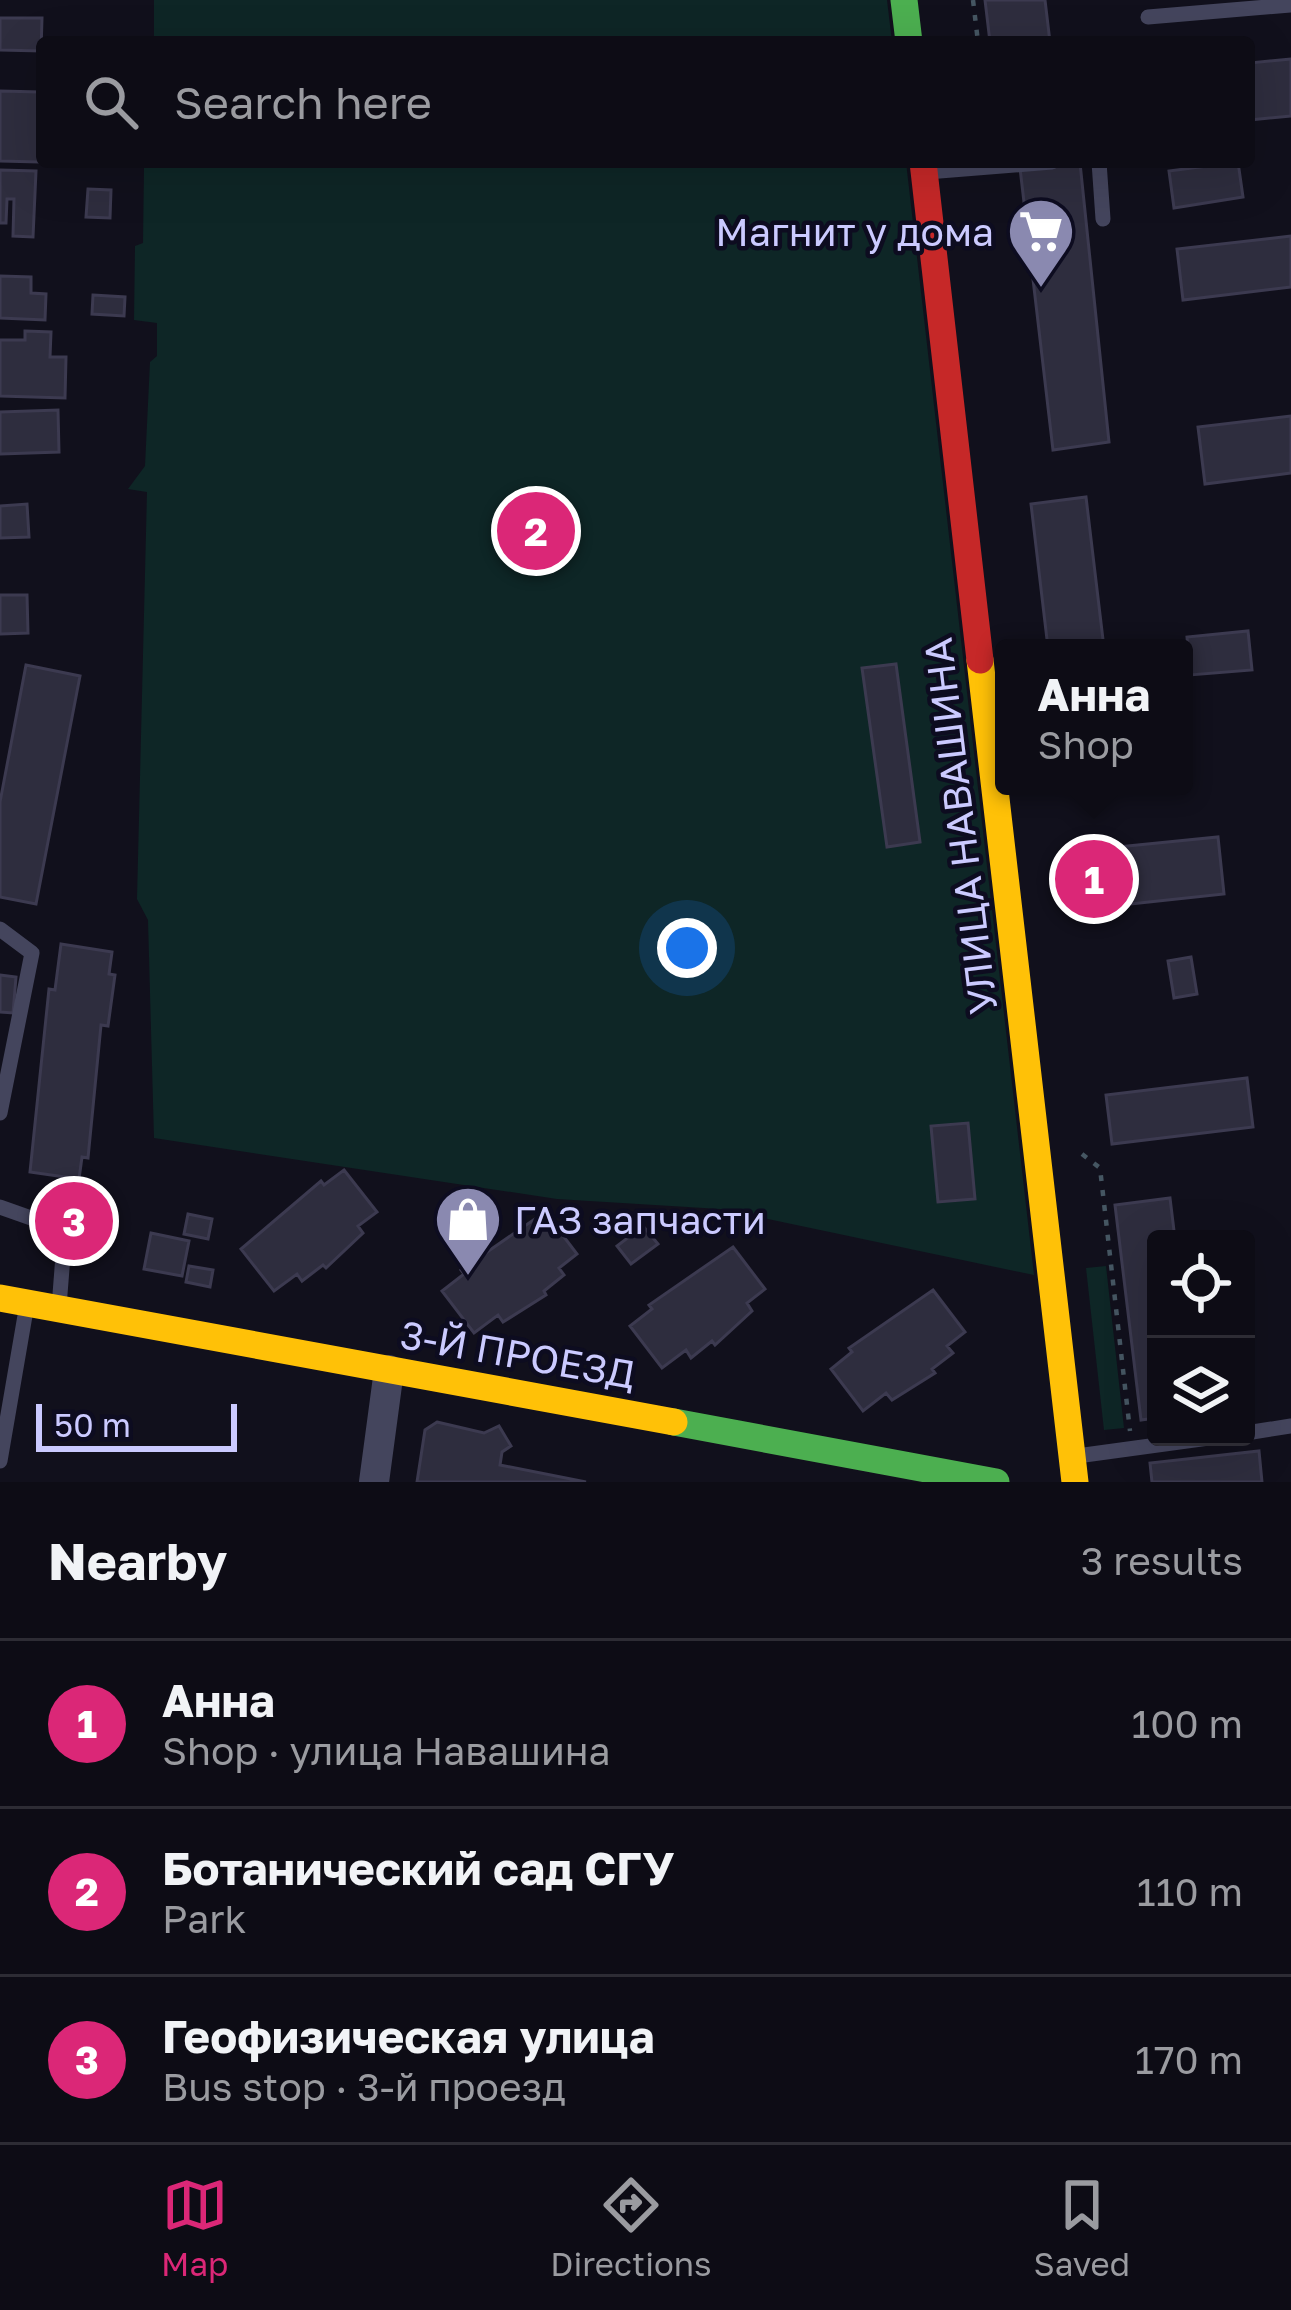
<!DOCTYPE html>
<html lang="en">
<head>
<meta charset="utf-8">
<style>
	body { margin:0; font-family:"Golos Text",sans-serif; background:#16151e; color:#f1f3f6 }
	.controls { position:absolute; right:36px; bottom:36px; display:grid; overflow:hidden; border-radius:12px; box-shadow:0 12px 48px #0002 }
	.controls button { width:108px; height:108px; display:grid; place-items:center; padding:0; border:0; border-bottom:3px solid #2d2c34; background:#0d0c15; color:#f1f3f6; font:60px sans-serif }
	.scale { position:absolute; left:36px; bottom:30px; width:201px; box-sizing:border-box; padding-left:12px; border:6px solid #cbcaff; border-top:0; font-size:33px; line-height:42px; white-space:nowrap; color:#cbcaff; -webkit-text-stroke:9px #0d0c20; paint-order:stroke }
	.you { position:absolute; left:687px; top:948px; width:42px; height:42px; margin:-30px; border:9px solid #fff; border-radius:50%; background:#1a73e8; box-shadow:0 0 0 18px #1a73e833 }
	.badge { display:grid; place-items:center; width:78px; height:78px; border-radius:50%; background:#db2777; color:#fff; font-size:39px; font-weight:700 }
	.pin { position:absolute; translate:-50% -50%; border:6px solid #fff; box-shadow:0 3px 12px #0006 }
	.popup { position:absolute; left:995px; top:639px; width:198px; height:156px; box-sizing:border-box; display:grid; place-content:center; border-radius:12px; background:#0d0c15; filter:drop-shadow(0 3px 9px #0005); font-size:39px; white-space:nowrap; color:#9a9ba0 }
	.popup b { font-size:45px; color:#f1f3f6 }
	.popup::after { content:''; position:absolute; left:50%; top:100%; margin-left:-24px; border:24px solid transparent; border-top-color:#0d0c15 }
	.list { margin:0; padding:0; list-style:none }
	h2 { display:flex; justify-content:space-between; align-items:center; height:156px; margin:0; padding:0 48px; font-size:51px }
	h2 small { font-size:39px; font-weight:400; color:#9a9ba0 }
	.list li { display:grid; grid-template-columns:78px 1fr auto; gap:36px; align-items:center; box-sizing:border-box; height:168px; padding:0 48px; border-top:3px solid #2d2c34 }
	.list b { display:block; font-size:45px; white-space:nowrap }
	.list p { margin:0; font-size:39px; white-space:nowrap; color:#9a9ba0 }
	.list em { font-size:39px; font-style:normal; color:#9a9ba0 }
	.icon { flex:none; width:66px; height:66px; fill:none; stroke:currentColor; stroke-width:2; stroke-linecap:round; stroke-linejoin:round }
	.map { position:relative; flex:none; width:1291px; height:1482px; overflow:hidden }
	.search { position:absolute; background:#0d0c15; box-shadow:0 12px 48px #0002; left:36px; right:36px; top:36px; height:132px; display:flex; align-items:center; gap:30px; box-sizing:border-box; padding:0 42px; border-radius:12px; color:#9a9ba0; font-size:45px }
	.sheet { height:660px; background:#0d0c15 }
	nav { display:flex; justify-content:space-around; align-items:center; box-sizing:border-box; height:168px; border-top:3px solid #2d2c34; background:#0d0c15; font-size:33px; color:#9a9ba0 }
	nav a { display:grid; justify-items:center; gap:6px }
	nav .on { color:#db2777 }
	.map>svg:first-child { display:block }
	.green { fill:#0e2626 }
	.building { fill:#2e2d3e; stroke:#3c3a50; stroke-width:3 }
	.lines { fill:none; stroke-linecap:round; stroke-linejoin:round }
	.path { stroke:#455662; stroke-width:4.5; stroke-dasharray:6 9; stroke-linecap:butt }
	.lane { stroke:#44455d; stroke-width:15 }
	.street { stroke:#44455d; stroke-width:30 }
	.fast { stroke:#4caf50; stroke-width:27 }
	.slow { stroke:#ffc107; stroke-width:27 }
	.jam { stroke:#c62828; stroke-width:27 }
	.labels { text-anchor:middle; dominant-baseline:central; stroke-width:9; stroke-linejoin:round; paint-order:stroke }
	.poi-label { font-size:39px; fill:#cbcaff; stroke:#0d0c20; text-anchor:end }
	.street-label { font-size:39px; fill:#cbcaff; stroke:#0d0c20 }
</style>
</head>
<body>
<div class="map">
<svg width="1291" height="1482" viewBox="0 0 1291 1482">
	<rect width="100%" height="100%" fill="#11101c"/>
	<!-- green -->
	<path class="green" d="M154,0H887L892,42H154Z
		M157,162H906L1034,1275L720,1209L557,1199L154,1138L148,920L137,899L147,492L128,489L145,466L150,362L157,356V323L134,320L135,246L143,243L144,168L156,167Z
		M1106,1266L1124,1428L1104,1430L1086,1268Z"/>
	<!-- building -->
	<path class="building" d="M985,0H1045L1050,42H990Z
		M0,18H42L41,51L0,50Z
		M1291,59V116L1249,120V63Z
		M0,91L39,92L38,162L0,161Z
		M1238,162L1243,197L1174,208L1169,171Z
		M1080,163L1109,442L1053,450L1020,168Z
		M0,170L36,171L33,237L13,236L14,199H7L6,223H0Z
		M88,189L111,190L110,218L86,217Z
		M1291,236V287L1183,300L1177,249Z
		M0,276L31,277V293L46,294L45,320L0,318Z
		M93,295L125,297L124,316L92,314Z
		M25,331L51,332L50,357H66L65,398L0,396V340H25Z
		M58,410L59,452L0,454V412Z
		M1291,416V473L1205,484L1198,427Z
		M1086,497L1104,648H1048L1031,504Z
		M27,504L29,537L0,538V506Z
		M0,595H27L28,633L0,634Z
		M1248,631L1252,670L1190,675L1187,637Z
		M896,664L920,842L887,847L862,668Z
		M26,665L80,676L36,904L0,897V802Z
		M1218,837L1224,894L1083,909L1077,851Z
		M61,944L112,952L109,974L115,975L108,1026L101,1025L88,1158L82,1157L79,1179L30,1172L49,989L55,990Z
		M1191,957L1197,994L1174,998L1168,961Z
		M0,975L16,977L13,1013L0,1012Z
		M1247,1078L1253,1127L1112,1144L1106,1095Z
		M968,1123L975,1199L938,1202L931,1126Z
		M344,1170L377,1212L358,1226L363,1233L326,1268L323,1265L302,1281L297,1274L274,1291L241,1249L321,1181L324,1185Z
		M1170,1198L1175,1239H1156V1418L1141,1420L1115,1205Z
		M545,1212L577,1254L559,1268L564,1275L544,1291L546,1295L503,1322L498,1315L474,1333L442,1291L464,1274L461,1270Z
		M188,1214L212,1219L208,1239L184,1234Z
		M643,1226L658,1244L631,1264L617,1246Z
		M151,1233L189,1241L182,1276L144,1269Z
		M733,1247L765,1289L747,1303L752,1311L715,1345L712,1341L691,1358L686,1350L662,1368L630,1326L652,1309L649,1305Z
		M189,1266L213,1270L210,1287L186,1282Z
		M933,1290L965,1332L947,1346L953,1353L932,1369L935,1373L892,1400L886,1393L863,1411L831,1369L852,1352L849,1348Z
		M437,1422L484,1433L499,1426L511,1446L502,1452L500,1465L586,1482H417L425,1430Z
		M1259,1451L1262,1482H1152L1150,1463Z"/>
	<g class="lines">
		<!-- path -->
		<path class="path" d="M973,0L978,42
			M1082,1154L1100,1168L1130,1431"/>
		<!-- lane -->
		<path class="lane" d="M1148,17L1291,5
			M1099,162L1103,219
			M927,172L1052,162
			M0,929L32,953L0,1113
			M0,1207L65,1230L59,1307
			M1246,1433L1291,1426
			M1077,1456L1216,1437
			M0,1461L27,1304"/>
		<!-- street -->
		<path class="street" d="M374,1482L389,1370"/>
		<!-- fast -->
		<path class="fast" d="M904,0L909,42
			M674,1422L996,1482"/>
		<!-- slow -->
		<path class="slow" d="M980,660L1075,1482
			M0,1298L674,1422"/>
		<!-- jam -->
		<path class="jam" d="M923,162L980,660"/>
	</g>
	<!-- icons -->
	<defs>
		<symbol id="supermarket-pin" viewBox="-11 -11 22 30"><path d="M0 17L-7.5 6A9.5 9.5 0 1 1 7.5 6Z" fill="#8a89b0" stroke="#0d0c20"/><path d="M-6-5.5h2.5l.6 2H6L4.5 2H-2.5L-4.4-4H-6ZM-1.5 3.2a1.3 1.3 0 1 0 .1 0ZM3 3.2a1.3 1.3 0 1 0 .1 0Z" fill="#fff"/></symbol>
		<symbol id="shop-pin" viewBox="-11 -11 22 30"><path d="M0 17L-7.5 6A9.5 9.5 0 1 1 7.5 6Z" fill="#8a89b0" stroke="#0d0c20"/><path d="M-5-2.5h2.3a2.7 3.5 0 0 1 5.4 0H5L5.5 6h-11ZM-1.5-2.5h3a1.5 2.3 0 0 0-3 0Z" fill="#fff"/></symbol>
	</defs>
	<g fill-rule="evenodd">
		<use href="#supermarket-pin" x="1003" y="193" width="76" height="104"/>
		<use href="#shop-pin" x="430" y="1181" width="76" height="104"/>
	</g>
	<g class="labels">
		<!-- poi labels -->
		<g class="poi-label">
			<text x="994" y="231">Магнит у дома</text>
			<text x="514" y="1219" text-anchor="start">ГАЗ запчасти</text>
		</g>
		<!-- street labels -->
		<g class="street-label">
			<text transform="translate(960 826) rotate(-97)">УЛИЦА НАВАШИНА</text>
			<text transform="translate(518 1354) rotate(10)">3-Й ПРОЕЗД</text>
		</g>
	</g>
</svg>
<div class="controls">
<button><svg class="icon" aria-label="locate" viewBox="0 0 24 24"><circle cx="12" cy="12" r="6"/><path d="M12 2v4M12 18v4M2 12h4M18 12h4"/></svg></button>
<button><svg class="icon" aria-label="layers" viewBox="0 0 24 24"><path d="M12 4l9 5-9 5-9-5zM3 14l9 5 9-5"/></svg></button>
</div>
<div class="scale">50 m</div>
<div class="you"></div>
<div class="pin badge" style="left:1094px;top:879px">1</div>
<div class="popup"><b>Анна</b>Shop</div>
<div class="pin badge" style="left:536px;top:531px">2</div>
<div class="pin badge" style="left:74px;top:1221px">3</div>
<div class="search"><svg class="icon" aria-label="search" viewBox="0 0 24 24"><circle cx="10" cy="10" r="6"/><path d="M15 15l6 6"/></svg>Search here</div>
</div>
<section class="sheet">
<h2>Nearby<small>3 results</small></h2>
<ul class="list">
<li><span class="badge">1</span><div><b>Анна</b><p>Shop · улица Навашина</p></div><em>100 m</em></li>
<li><span class="badge">2</span><div><b>Ботанический сад СГУ</b><p>Park</p></div><em>110 m</em></li>
<li><span class="badge">3</span><div><b>Геофизическая улица</b><p>Bus stop · 3-й проезд</p></div><em>170 m</em></li>
</ul>
</section>
<nav>
<a class="on"><svg class="icon" aria-label="map" viewBox="0 0 24 24"><path d="M3 6l6-2 6 2 6-2v14l-6 2-6-2-6 2zM9 4v14M15 6v14"/></svg>Map</a>
<a><svg class="icon" aria-label="directions" viewBox="0 0 24 24"><path d="M12 3l9 9-9 9-9-9zM9 14v-3h6M13 9l2 2-2 2"/></svg>Directions</a>
<a><svg class="icon" aria-label="saved" viewBox="0 0 24 24"><path d="M7 4h10v16l-5-4-5 4z"/></svg>Saved</a>
</nav>
</body>
</html>
